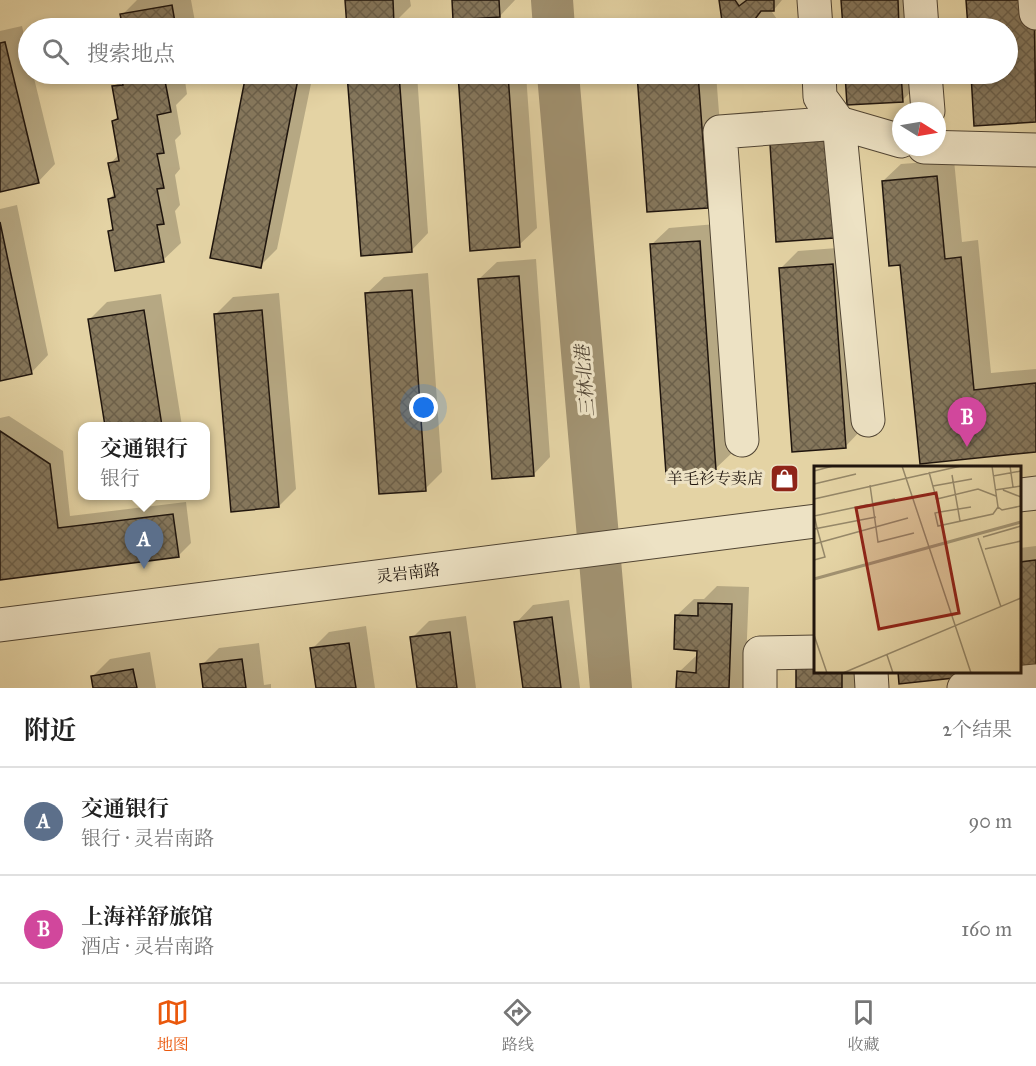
<!DOCTYPE html>
<html lang="zh">
<head>
<meta charset="utf-8">
<style>
	body { margin:0; font-family:"IM FELL Great Primer","Noto Serif SC",serif; background:#f2f2f2; color:#222 }
	.compass { position:absolute; left:892px; top:102px; width:54px; height:54px; border-radius:50%; background:#fff; box-shadow:0 3px 9px #0003; rotate:101deg }
	.you { position:absolute; left:424px; top:408px; width:21px; height:21px; margin:-15px; border:4px solid #fff; border-radius:50%; background:#1a73e8; box-shadow:0 0 0 9px #1a73e833 }
	.badge { display:grid; place-items:center; width:39px; height:39px; border-radius:50%; background:#ea580c; color:#fff; font-size:20px; font-weight:700 }
	.pin { position:absolute; translate:-50% -50px; filter:drop-shadow(0 2px 3px #0008) }
	.pin::after { content:''; position:absolute; top:32px; width:21px; height:18px; background:inherit; clip-path:polygon(0 0,100% 0,50% 100%) }
	.popup { position:absolute; left:78px; top:422px; width:132px; height:78px; box-sizing:border-box; display:grid; place-content:center; border-radius:12px; background:#fff; filter:drop-shadow(0 2px 4px #0005); font-size:20px; white-space:nowrap; color:#767676 }
	.popup b { font-size:22px; color:#222 }
	.popup::after { content:''; position:absolute; left:50%; top:100%; margin-left:-12px; border:12px solid transparent; border-top-color:#fff }
	.list { margin:0; padding:0; list-style:none }
	h2 { display:flex; justify-content:space-between; align-items:center; height:78px; margin:0; padding:0 24px; font-size:26px }
	h2 small { font-size:20px; font-weight:400; color:#767676 }
	.list li { display:grid; grid-template-columns:39px 1fr auto; gap:18px; align-items:center; box-sizing:border-box; height:108px; padding:0 24px; border-top:2px solid #e0e0e0 }
	.list b { display:block; font-size:22px; white-space:nowrap }
	.list p { margin:0; font-size:20px; white-space:nowrap; color:#767676 }
	.list em { font-size:20px; font-style:normal; color:#767676 }
	.icon { flex:none; width:33px; height:33px; fill:none; stroke:currentColor; stroke-width:2; stroke-linecap:round; stroke-linejoin:round }
	.map { position:relative; flex:none; width:1036px; height:688px; overflow:hidden }
	.search { position:absolute; background:#fff; box-shadow:0 3px 9px #0003; left:18px; right:18px; top:18px; height:66px; display:flex; align-items:center; gap:15px; box-sizing:border-box; padding:0 21px; border-radius:33px; color:#767676; font-size:22px }
	.sheet { height:294px; background:#fff }
	nav { display:flex; justify-content:space-around; align-items:center; box-sizing:border-box; height:84px; border-top:2px solid #e0e0e0; background:#fff; font-size:16px; color:#767676 }
	nav a { display:grid; justify-items:center; gap:3px }
	nav .on { color:#ea580c }
	.map>svg:first-child { display:block }
	.shadow { fill:#0003 }
	.lines { fill:none; stroke-linecap:round; stroke-linejoin:round }
	.river { stroke:#a19271; stroke-width:42 }
	.building { fill:url(#building-cross-hatch); stroke:#1e140d; stroke-width:1.5 }
	.minor-casing { stroke:#504433; stroke-width:35 }
	.minor { stroke:#ede2c4; stroke-width:33 }
	.labels { text-anchor:middle; dominant-baseline:central; stroke-width:6; stroke-linejoin:round; paint-order:stroke }
	.poi-label { font-size:16px; fill:#1e140d; stroke:#ede2c4; text-anchor:end }
	.street-label { font-size:16px; fill:#1e140d; stroke:#ede2c4 }
	.water-label { font-size:18px; font-style:italic; fill:#524635; stroke:#ede2c4 }
	.inset-river { fill:none; stroke:#a19271; stroke-width:3 }
	.inset-road { fill:none; stroke:#958768; stroke-width:1.5 }
	.view { fill:#8f2418; fill-opacity:0.15; stroke:#8f2418; stroke-width:3 }
	.inset-edge { fill:none; stroke:#1e140d; stroke-width:3 }
</style>
</head>
<body>
<div class="map">
<svg width="1036" height="688" viewBox="0 0 1036 688">
	<defs>
		<pattern id="building-cross-hatch" width="8" height="8" patternUnits="userSpaceOnUse" patternTransform="scale(1.5)"><rect width="8" height="8" fill="#85775c"/><path d="M0 0l8 8M0 8l8-8" fill="none" stroke="#6c604a"/></pattern>
	</defs>
	<rect width="100%" height="100%" fill="#e4d3a4"/>
	<filter id="stains"><feTurbulence type="fractalNoise" baseFrequency=".00333" numOctaves="4"/><feColorMatrix values="0 0 0 0 .2 0 0 0 0 .09 0 0 0 0 .02 0 0 0 .5 -.17"/></filter>
	<radialGradient id="worn" r=".72"><stop offset=".6" stop-color="#630" stop-opacity="0"/><stop offset="1" stop-color="#630" stop-opacity=".3"/></radialGradient>
	<!-- shadow -->
	<path class="shadow" d="M137,0H191L196,27L124,28L122,15Z
		M347,0H410L411,6L394,23Z
		M453,0H515L500,16Z
		M721,0H782L772,12L779,22L790,21L791,28H724Z
		M843,0H916L917,28H844Z
		M968,0H1036V120L975,124L972,74H1008V28H969Z
		M22,26L28,53V74H33L55,164L38,182L0,191V31Z
		M122,74H184L187,94L176,105L181,134L175,140L180,169L175,175L180,205L175,211L181,243L163,260L109,232L114,227L109,199L115,193L110,164L119,154L113,121L119,115L114,87L123,78Z
		M248,74H313L277,249L260,266L212,257Z
		M349,74H417L428,233L411,251L362,254Z
		M459,74H526L537,228L519,245L471,249Z
		M638,74H716L725,189L707,206L649,211Z
		M847,74H919V83L902,101L848,104Z
		M954,160L962,242L978,240L991,373L1036,369V450L921,462L902,263L883,181L901,164Z
		M17,205L48,355L31,373L0,379V209Z
		M716,224L733,452L715,469L651,245L669,228Z
		M850,247L862,429L845,447L781,268L798,251Z
		M536,259L550,457L533,475L479,279L497,262Z
		M428,273L442,472L425,489L366,294L384,277Z
		M279,293L296,489L279,506L216,314L233,297Z
		M161,294L182,426H106L89,320L107,302Z
		M9,416L63,451L70,516L186,502L191,543L178,556L0,578V418Z
		M1036,546V664L1020,666V548Z
		M717,586L749,587L745,688H677L679,672L698,654V649L676,616L694,599H704Z
		M569,600L580,688H524L516,623L533,605Z
		M466,616L476,688H418L412,638L429,621Z
		M366,626L375,688H317L312,649L329,632Z
		M259,643L264,685L271,684V688H204L202,665L219,648Z
		M150,652L156,688H95L93,676L110,659Z
		M816,672H858V688H798Z
		M899,672H959L954,677L900,682Z"/>
	<g class="lines">
		<!-- river -->
		<path class="river" d="M552,0L554,28
			M558,74L611,688"/>
	</g>
	<!-- building -->
	<path class="building" d="M345,0H393L394,25L347,28Z
		M452,0H499L500,17L453,20Z
		M719,0H735L739,6L747,0H774V11H761L755,19V28H723Z
		M841,0H898L899,28H843Z
		M966,0H1034L1036,122L974,126L971,74H1008V28H968Z
		M172,5L176,28H123L120,14Z
		M5,42L39,183L0,192V43Z
		M121,74H177L178,79L165,81L171,112L157,115L164,153L157,154L164,188L157,189L164,224L157,225L164,262L115,271L108,231L113,230L108,199L115,197L108,163L119,161L112,121L118,119L112,86L123,85Z
		M246,74H299L261,268L210,258Z
		M347,74H399L412,252L361,256Z
		M458,74H508L520,247L470,251Z
		M637,74H698L708,208L647,212Z
		M845,74H901L903,102L847,105Z
		M827,140L834,238L776,242L770,144Z
		M937,176L945,259L961,257L974,390L1036,383V452L920,464L900,265L889,266L882,181Z
		M0,222L32,374L0,381Z
		M700,241L716,470L666,474L650,244Z
		M833,264L846,448L792,452L779,268Z
		M519,276L534,476L492,479L478,279Z
		M412,290L426,491L379,494L365,293Z
		M144,310L162,426H105L88,319Z
		M262,310L279,507L231,512L214,314Z
		M0,431L50,464L58,528L173,514L179,557L0,580Z
		M1036,560V665L1020,668V562Z
		M698,603L732,604L729,688H676L677,671L696,673L697,651L674,649L675,615L698,616Z
		M552,617L561,688H523L514,622Z
		M450,632L457,688H417L410,637Z
		M349,643L356,688H316L310,648Z
		M242,659L246,688H203L200,664Z
		M796,662H816V672H842V688H796Z
		M133,669L137,688H93L91,676Z
		M898,672H954V678L899,684Z"/>
	<g class="lines">
		<defs>
			<path id="minor" d="M814,0L816,28
				M920,0L922,28
				M1035,0L1036,13
				M819,74L820,97L839,123L868,420
				M925,74L928,111
				M924,147L1036,150
				M742,440L720,132L839,123L901,141
				M1020,495L1036,493
				M0,625L816,521
				M871,672L872,688
				M760,688V653L816,652
				M964,688L1036,681"/>
		</defs>
		<!-- minor casing -->
		<use href="#minor" class="minor-casing"/>
		<!-- minor -->
		<use href="#minor" class="minor"/>
	</g>
	<!-- icons -->
	<defs>
		<symbol id="shop-square" viewBox="-11 -11 22 22"><rect x="-9" y="-9" width="18" height="18" rx="4" fill="#8f2418" stroke="#ede2c4"/><path d="M-5-2.5h2.3a2.7 3.5 0 0 1 5.4 0H5L5.5 6h-11ZM-1.5-2.5h3a1.5 2.3 0 0 0-3 0Z" fill="#fff"/></symbol>
	</defs>
	<g fill-rule="evenodd">
		<use href="#shop-square" x="768" y="462" width="33" height="33"/>
	</g>
	<g class="labels">
		<!-- poi labels -->
		<g class="poi-label">
			<text x="763" y="478">羊毛衫专卖店</text>
		</g>
		<!-- street labels -->
		<g class="street-label">
			<text transform="translate(408 573) rotate(-7)">灵岩南路</text>
		</g>
		<!-- water labels -->
		<g class="water-label">
			<text transform="translate(585 381) rotate(-95)">三林北港</text>
		</g>
	</g>
	<!-- overview -->
	<g transform="translate(814 466)">
		<rect width="207" height="207" fill="#e4d3a4"/>
		<path class="inset-river" d="M0,113L207,56"/>
		<path class="inset-road" d="M88,0L157,207M196,0L199,21M0,5L19,0M115,6L126,46L121,47L124,60L179,48L184,41L178,0M138,9L146,55M179,10L207,5M0,18L42,8M56,19L64,76L100,67M119,20L158,13M181,24L207,20M189,24L207,31M0,33L147,0M123,33L164,23L182,30M184,41L188,44L207,40V31M126,46L157,41M0,63L62,51M169,71L207,60M164,72L187,141M0,78L94,52M171,83L207,75M0,94L11,91L3,62L1,53L0,50L81,33M0,169L13,207M73,189L79,207M29,207L207,132"/>
		<path class="view" d="M122,27L145,147L65,163L42,42Z"/>
		<rect width="207" height="207" class="inset-edge"/>
	</g>
	<rect width="100%" height="100%" filter="url(#stains)"/>
	<rect width="100%" height="100%" fill="url(#worn)"/>
</svg>
<svg class="compass" viewBox="-18 -18 36 36"><path d="M0-13l5 13h-10z" fill="#e53935"/><path d="M0 13l5-13h-10z" fill="#767676"/></svg>
<div class="you"></div>
<div class="pin badge" style="left:144px;top:569px;background:#5c6f8a">A</div>
<div class="popup"><b>交通银行</b>银行</div>
<div class="pin badge" style="left:967px;top:447px;background:#d1479c">B</div>
<div class="search"><svg class="icon" aria-label="search" viewBox="0 0 24 24"><circle cx="10" cy="10" r="6"/><path d="M15 15l6 6"/></svg>搜索地点</div>
</div>
<section class="sheet">
<h2>附近<small>2个结果</small></h2>
<ul class="list">
<li><span class="badge" style="background:#5c6f8a">A</span><div><b>交通银行</b><p>银行 · 灵岩南路</p></div><em>90 m</em></li>
<li><span class="badge" style="background:#d1479c">B</span><div><b>上海祥舒旅馆</b><p>酒店 · 灵岩南路</p></div><em>160 m</em></li>
</ul>
</section>
<nav>
<a class="on"><svg class="icon" aria-label="map" viewBox="0 0 24 24"><path d="M3 6l6-2 6 2 6-2v14l-6 2-6-2-6 2zM9 4v14M15 6v14"/></svg>地图</a>
<a><svg class="icon" aria-label="directions" viewBox="0 0 24 24"><path d="M12 3l9 9-9 9-9-9zM9 14v-3h6M13 9l2 2-2 2"/></svg>路线</a>
<a><svg class="icon" aria-label="saved" viewBox="0 0 24 24"><path d="M7 4h10v16l-5-4-5 4z"/></svg>收藏</a>
</nav>
</body>
</html>
